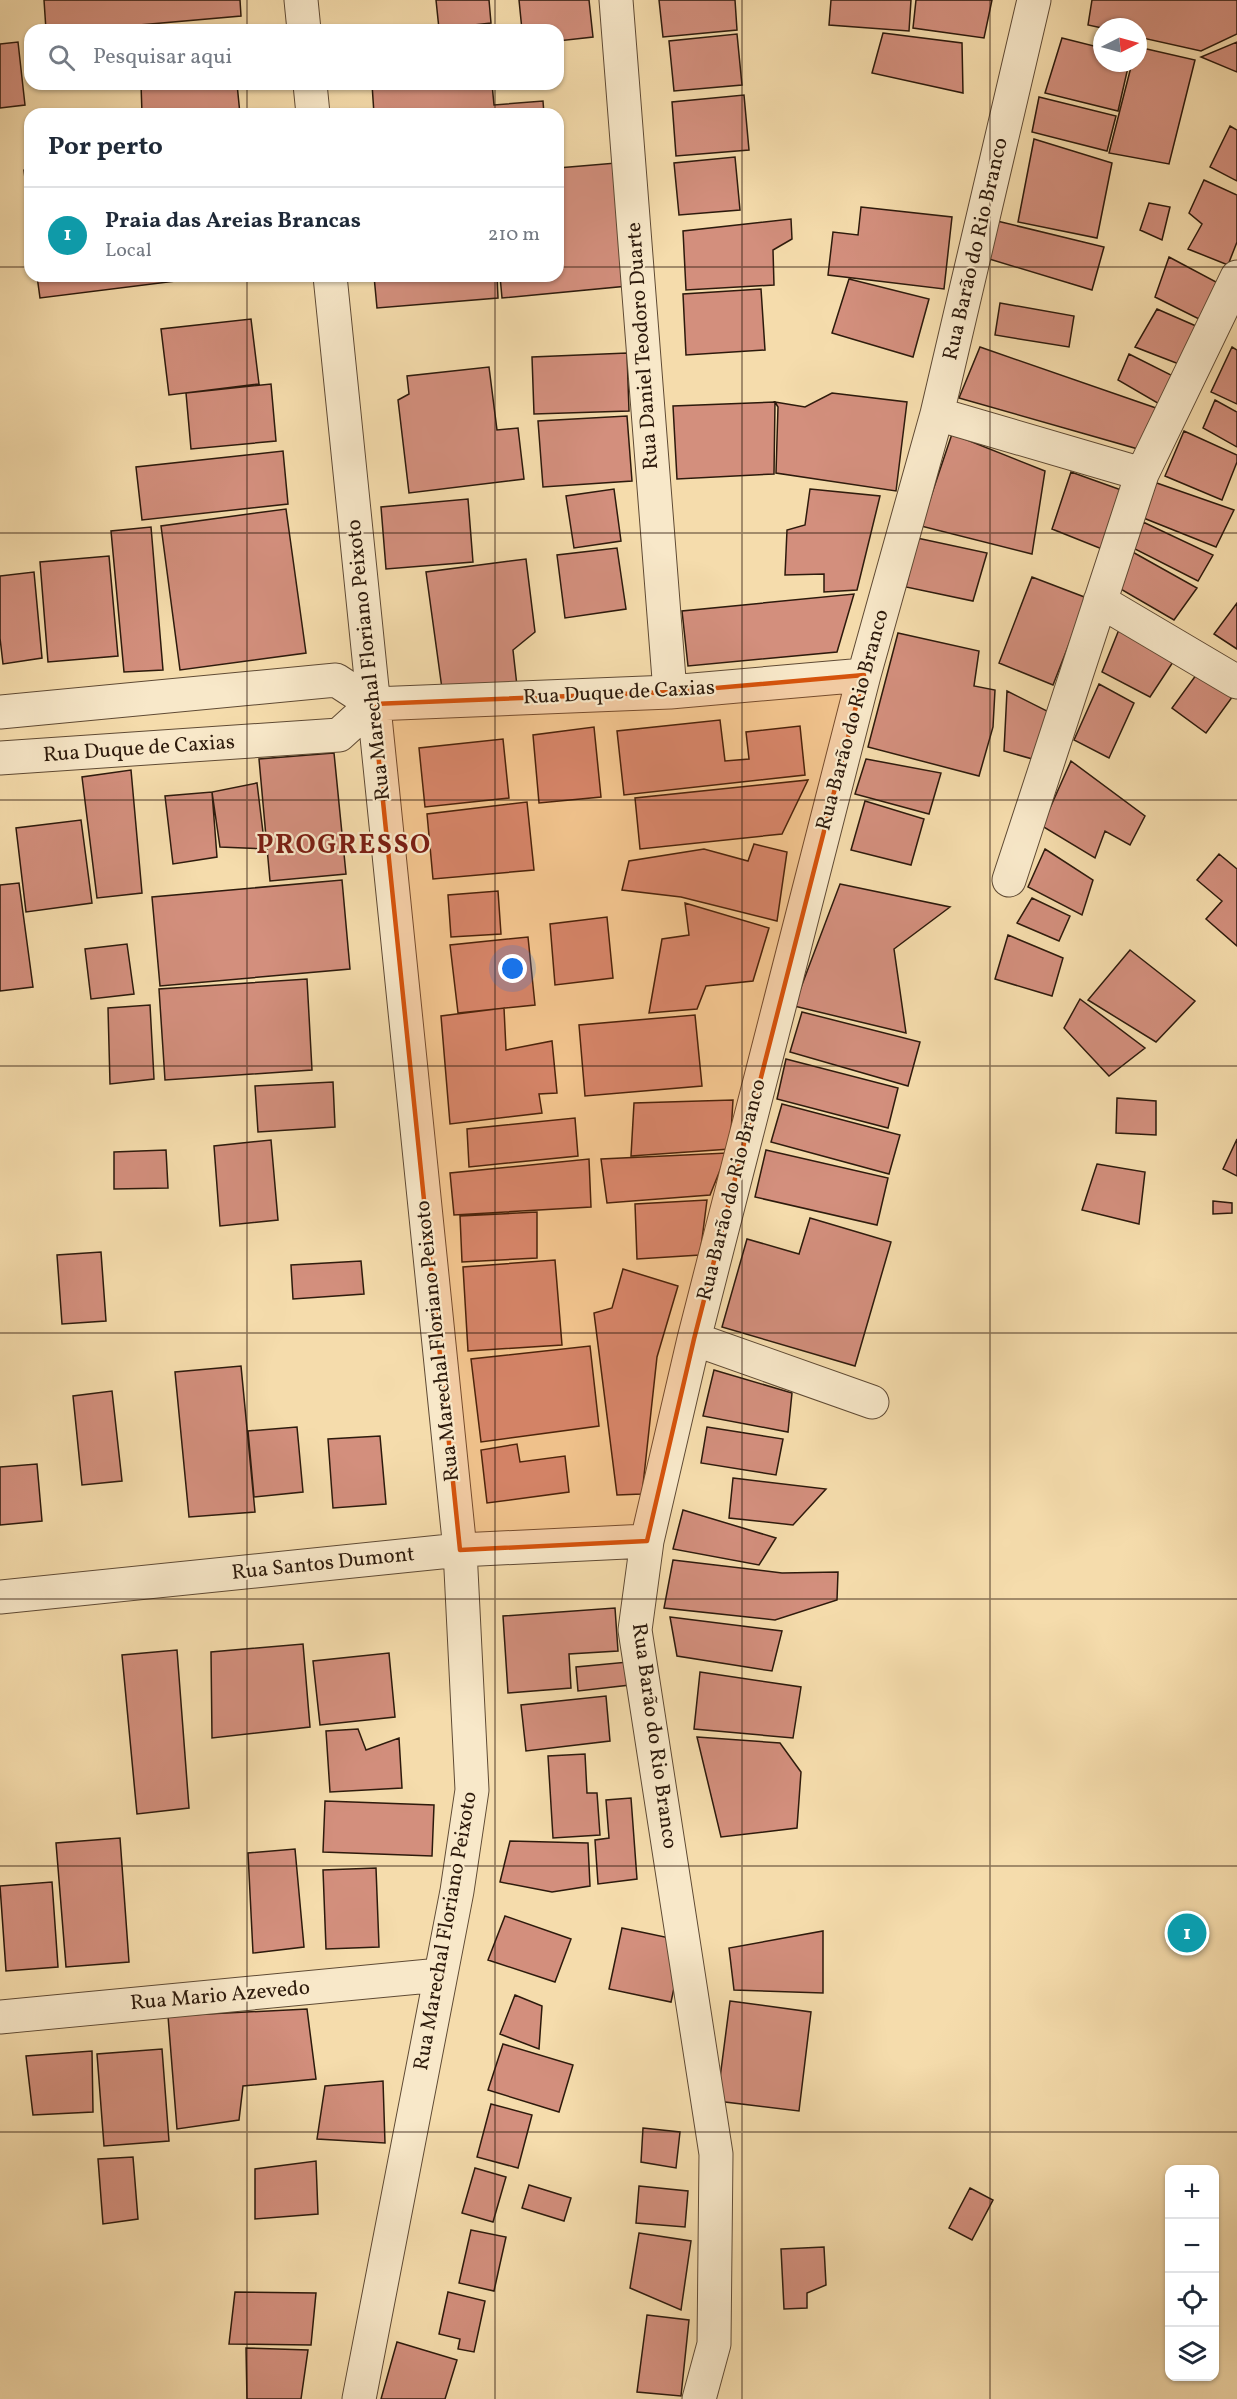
<!DOCTYPE html>
<html lang="pt">
<head>
<meta charset="utf-8">
<style>
	body { margin:0; font-family:Vollkorn,serif; background:#f2f2f3; color:#1f2937 }
	.controls { position:absolute; right:18px; bottom:18px; display:grid; overflow:hidden; border-radius:12px; box-shadow:0 2px 4px #0004 }
	.controls button { width:54px; height:54px; display:grid; place-items:center; padding:0; border:0; border-bottom:2px solid #e0e1e3; background:#fff; color:#1f2937; font:30px sans-serif }
	.compass { position:absolute; left:1093px; top:18px; width:54px; height:54px; border-radius:50%; background:#fff; box-shadow:0 2px 4px #0004; rotate:84deg }
	.you { position:absolute; left:513px; top:969px; width:21px; height:21px; margin:-15px; border:4px solid #fff; border-radius:50%; background:#1a73e8; box-shadow:0 0 0 9px #1a73e833 }
	.badge { display:grid; place-items:center; width:39px; height:39px; border-radius:50%; background:#ea580c; color:#fff; font-size:20px; font-weight:700 }
	.pin { position:absolute; translate:-50% -50%; border:3px solid #fff; box-shadow:0 2px 6px #0006 }
	.list { margin:0; padding:0; list-style:none }
	h2 { display:flex; justify-content:space-between; align-items:center; height:78px; margin:0; padding:0 24px; font-size:26px }
	h2 small { font-size:20px; font-weight:400; color:#747a83 }
	.list li { display:grid; grid-template-columns:39px 1fr auto; gap:18px; align-items:center; box-sizing:border-box; height:96px; padding:0 24px; border-top:2px solid #e0e1e3 }
	.list b { display:block; font-size:22px; white-space:nowrap }
	.list p { margin:0; font-size:20px; white-space:nowrap; color:#747a83 }
	.list em { font-size:20px; font-style:normal; color:#747a83 }
	.icon { flex:none; width:33px; height:33px; fill:none; stroke:currentColor; stroke-width:2; stroke-linecap:round; stroke-linejoin:round }
	.map { position:relative; flex:none; width:1237px; height:2399px; overflow:hidden }
	.search { position:absolute; background:#fff; box-shadow:0 2px 4px #0004; left:24px; top:24px; width:540px; height:66px; display:flex; align-items:center; gap:15px; box-sizing:border-box; padding:0 21px; border-radius:18px; color:#747a83; font-size:22px }
	.panel { position:absolute; background:#fff; box-shadow:0 2px 4px #0004; left:24px; top:108px; width:540px; height:174px; border-radius:18px }
	.map>svg:first-child { display:block }
	.building { fill:#d38f7d; stroke:#2d1a0c; stroke-width:1.5 }
	.lines { fill:none; stroke-linecap:round; stroke-linejoin:round }
	.minor-casing { stroke:#5f4a34; stroke-width:35 }
	.minor { stroke:#f8e8c9; stroke-width:33 }
	.marked { fill:#d5530c; fill-opacity:0.2; stroke:#d5530c; stroke-width:4.5; stroke-linejoin:round }
	.grid { fill:none; stroke:#2d1a0c; stroke-width:1.5; stroke-opacity:0.55 }
	.labels { text-anchor:middle; dominant-baseline:central; stroke-width:4.5; stroke-linejoin:round; paint-order:stroke }
	.street-label { font-size:21px; fill:#2d1a0c; stroke:#f8e8c9 }
	.district-label { font-size:27px; font-weight:bold; letter-spacing:1.5px; fill:#7a1f14; stroke:#f8e8c9 }
</style>
</head>
<body>
<div class="map">
<svg width="1237" height="2399" viewBox="0 0 1237 2399">
	<rect width="100%" height="100%" fill="#f5dcac"/>
	<filter id="stains"><feTurbulence type="fractalNoise" baseFrequency=".00333" numOctaves="4"/><feColorMatrix values="0 0 0 0 .2 0 0 0 0 .09 0 0 0 0 .02 0 0 0 .5 -.17"/></filter>
	<radialGradient id="worn" r=".72"><stop offset=".6" stop-color="#630" stop-opacity="0"/><stop offset="1" stop-color="#630" stop-opacity=".3"/></radialGradient>
	<!-- building -->
	<path class="building" d="M44,0H240L241,16L82,30H46Z
		M436,0H489L491,23L439,29Z
		M519,0H589L593,37L558,41V30H522Z
		M659,0H735L737,30L663,37Z
		M831,0H911L909,31L829,25Z
		M916,0H992L984,38L913,28Z
		M1092,0H1237V34L1201,51L1138,37V27L1102,28L1088,25Z
		M883,33L962,43L963,93L872,73Z
		M737,34L742,85L674,91L669,41Z
		M1062,38L1102,48V63H1129L1118,111L1045,93Z
		M18,42L25,105L0,108V44Z
		M1237,42V72L1201,57Z
		M1138,47L1195,60L1169,164L1109,153L1132,63H1138Z
		M141,84H237L240,114H142Z
		M372,84H492L494,105L543,101L544,114H374Z
		M744,95L749,150L676,156L672,102Z
		M1039,97L1116,116L1107,151L1032,132Z
		M1230,126L1237,130V181L1210,167Z
		M1034,139L1112,163L1097,238L1018,222Z
		M735,157L740,210L679,215L674,163Z
		M616,163L628,286L502,298L500,276H558V168Z
		M30,169V221L24,170Z
		M1204,180L1237,195V242L1228,265L1188,249L1202,224L1189,213Z
		M1149,203L1170,207L1162,240L1140,230Z
		M861,207L952,217L944,289L828,275L833,232L858,235Z
		M791,219L792,239L773,250L774,285L686,290L683,231Z
		M997,221L1104,247L1092,290L986,258Z
		M1169,257L1218,283L1201,320L1155,297Z
		M37,276H216L40,298Z
		M374,276H497L498,298L377,308Z
		M849,279L929,299L913,357L832,333Z
		M761,289L765,350L686,355L683,294Z
		M1000,303L1074,316L1069,347L995,335Z
		M1157,309L1196,326L1184,366L1135,347Z
		M251,319L259,384L169,395L161,329Z
		M980,347L1156,408L1138,449L959,398Z
		M1232,347L1237,350V404L1211,392Z
		M627,353L629,411L534,414L532,357Z
		M1129,354L1173,376L1161,405L1118,380Z
		M489,367L497,430L518,428L524,479L409,493L398,400L409,394L407,376Z
		M271,384L276,441L191,449L186,393Z
		M832,393L907,402L896,491L776,473L778,407L775,402L805,407Z
		M1215,400L1237,412V447L1203,428Z
		M775,402L774,474L677,479L673,406Z
		M627,416L632,481L543,487L538,421Z
		M1184,431L1237,455V462L1222,500L1165,476Z
		M952,434L1045,471L1032,554L921,526Z
		M283,451L288,504L142,520L136,467Z
		M1071,472L1124,491L1107,551L1052,529Z
		M1151,481L1234,510L1216,547L1136,515Z
		M614,489L621,541L574,548L566,496Z
		M810,489L880,496L857,590L824,592V574L785,575L787,530L805,525Z
		M468,499L473,562L386,569L381,507Z
		M286,509L306,653L180,670L161,526Z
		M1143,522L1213,555L1198,581L1131,547Z
		M151,527L163,670L124,672L111,531Z
		M917,538L987,553L973,601L906,587Z
		M617,548L626,609L565,618L557,555Z
		M1129,550L1197,588L1174,620L1112,584Z
		M109,556L118,656L48,662L40,562Z
		M526,559L535,632L513,650L517,686L443,696L426,572Z
		M34,572L42,658L3,664L0,638V576Z
		M1032,577L1087,598L1053,685L999,663Z
		M854,594L837,652L688,666L682,611Z
		M1237,603V649L1214,634Z
		M1120,627L1175,659L1150,697L1102,672Z
		M898,633L979,651L974,686L995,690L993,727L979,776L868,747Z
		M1199,671L1233,696L1206,733L1172,708Z
		M1099,684L1134,703L1109,758L1074,740Z
		M1007,691L1059,717L1043,762L1004,751Z
		M720,720L725,761L749,759L746,732L800,726L805,775L624,795L617,731Z
		M594,727L601,797L539,803L533,735Z
		M503,739L509,798L425,807L419,748Z
		M334,753L346,874L270,881L259,759Z
		M866,759L941,773L929,814L855,794Z
		M1071,761L1145,816L1130,845L1105,831L1095,858L1042,826Z
		M131,770L142,893L97,898L82,777Z
		M808,780L782,834L640,849L635,798Z
		M257,783L265,849L220,847L212,792Z
		M212,792L217,857L173,864L165,796Z
		M865,801L924,819L911,865L851,850Z
		M527,802L534,870L433,879L427,814Z
		M81,820L92,903L26,912L16,828Z
		M754,844L787,852L777,921L681,897L622,890L629,861L704,849L748,861Z
		M1045,849L1093,880L1082,915L1028,887Z
		M1219,854L1237,869V946L1206,919L1222,901L1197,880Z
		M342,880L350,969L160,986L152,897Z
		M19,883L33,987L0,991V885Z
		M840,884L950,907L894,949L906,1033L794,1006Z
		M498,891L501,934L451,937L448,895Z
		M1032,898L1070,916L1059,941L1017,923Z
		M685,903L769,928L753,981L706,986L697,1009L649,1013L662,939L689,935Z
		M607,917L613,978L555,985L550,924Z
		M1008,935L1063,958L1052,996L995,979Z
		M528,937L535,1005L458,1013L450,945Z
		M127,944L134,994L91,999L85,949Z
		M1130,950L1195,1001L1156,1042L1088,1000Z
		M307,979L312,1070L165,1080L159,989Z
		M1080,999L1145,1048L1109,1076L1064,1028Z
		M150,1005L154,1079L110,1084L108,1008Z
		M504,1008L506,1050L552,1041L557,1093L539,1094L542,1113L450,1124L441,1016Z
		M802,1012L920,1042L908,1086L790,1052Z
		M695,1015L702,1086L585,1096L579,1025Z
		M786,1059L898,1088L888,1128L777,1099Z
		M333,1082L335,1127L258,1132L255,1086Z
		M1117,1098L1156,1101V1135L1116,1133Z
		M733,1100L730,1149L631,1156L634,1103Z
		M782,1104L900,1135L889,1174L771,1142Z
		M575,1118L578,1156L469,1167L467,1129Z
		M1237,1139V1176L1223,1169Z
		M271,1140L278,1220L220,1226L214,1146Z
		M166,1150L168,1188L114,1189V1152Z
		M766,1150L888,1178L877,1225L755,1197Z
		M727,1153L710,1195L607,1203L601,1159Z
		M589,1159L591,1207L454,1215L450,1173Z
		M1097,1164L1145,1172L1139,1224L1082,1210Z
		M707,1200L700,1255L637,1259L635,1204Z
		M1213,1201L1232,1203V1213L1213,1214Z
		M537,1212V1258L462,1262L460,1216Z
		M810,1218L891,1242L855,1366L722,1327L747,1239L799,1254Z
		M101,1252L106,1321L62,1324L57,1255Z
		M555,1260L562,1345L468,1351L463,1267Z
		M361,1261L364,1294L293,1299L291,1265Z
		M623,1269L678,1286L657,1357L642,1494L617,1495L594,1313L612,1308Z
		M590,1346L599,1426L481,1442L471,1359Z
		M241,1366L255,1512L189,1517L175,1372Z
		M714,1370L792,1393L788,1432L703,1416Z
		M112,1391L122,1481L82,1485L73,1396Z
		M297,1427L303,1492L254,1497L248,1431Z
		M707,1427L783,1439L776,1475L701,1463Z
		M380,1436L386,1504L333,1508L328,1439Z
		M517,1444L520,1462L565,1456L569,1492L487,1503L481,1450Z
		M37,1464L42,1521L0,1525V1467Z
		M733,1478L826,1489L793,1525L729,1518Z
		M683,1510L776,1538L759,1565L673,1549Z
		M673,1560L782,1573L838,1572L837,1600L775,1620L664,1608Z
		M615,1608L618,1651L569,1654L571,1688L508,1693L503,1616Z
		M670,1617L782,1631L772,1671L677,1656Z
		M303,1644L310,1727L212,1738L211,1652Z
		M177,1650L189,1808L137,1814L122,1655Z
		M389,1653L395,1717L320,1725L313,1661Z
		M628,1662L630,1685L578,1691L576,1667Z
		M700,1672L801,1687L793,1738L694,1729Z
		M606,1696L610,1741L526,1751L521,1705Z
		M358,1729L366,1750L399,1738L402,1788L330,1792L326,1731Z
		M697,1737L780,1743L801,1772L797,1828L721,1837Z
		M585,1754L587,1793H597L600,1835L553,1838L548,1756Z
		M631,1798L637,1879L598,1884L595,1840L609,1838L606,1800Z
		M325,1801L434,1805L432,1856L323,1852Z
		M120,1838L129,1962L66,1967L56,1843Z
		M510,1841L588,1843L590,1886L552,1892L500,1882Z
		M295,1849L304,1947L253,1953L248,1853Z
		M376,1868L379,1947L326,1949L323,1870Z
		M52,1882L58,1967L6,1971L0,1886Z
		M505,1916L571,1939L555,1982L488,1960Z
		M622,1928L684,1941L671,2002L609,1989Z
		M823,1931V1993L734,1990L729,1948Z
		M515,1995L542,2006L539,2049L500,2034Z
		M730,2001L811,2012L799,2111L717,2101Z
		M307,2009L316,2079L243,2086L239,2120L177,2129L168,2016Z
		M503,2044L573,2065L559,2112L488,2090Z
		M162,2049L169,2141L104,2146L97,2054Z
		M92,2051L93,2112L33,2115L26,2056Z
		M383,2081L385,2143L317,2139L325,2086Z
		M491,2104L532,2115L518,2168L477,2157Z
		M643,2128L680,2132L676,2168L641,2162Z
		M133,2157L138,2219L103,2224L98,2159Z
		M316,2161L318,2214L255,2219V2169Z
		M475,2168L506,2177L493,2222L462,2213Z
		M529,2185L571,2198L564,2221L522,2208Z
		M639,2186L688,2191L685,2227L636,2223Z
		M970,2188L993,2200L972,2240L949,2228Z
		M471,2230L506,2237L494,2291L459,2283Z
		M639,2233L691,2241L681,2310L630,2288Z
		M824,2247L826,2285L807,2293V2308L784,2309L781,2249Z
		M235,2292L316,2293L311,2345L229,2344Z
		M448,2292L485,2301L474,2352L458,2349L460,2339L439,2334Z
		M647,2315L689,2320L681,2396L637,2392Z
		M397,2342L457,2360L445,2399H381Z
		M246,2348L308,2350L301,2399H247Z"/>
	<g class="lines">
		<defs>
			<path id="minor" d="M301,0L304,30
				M616,0L670,692
				M310,84L313,114
				M330,276L460,1550L472,1790L457,1891L359,2399
				M937,414L1142,474
				M1100,601L1237,682
				M0,712L336,680L373,704L670,692L864,675
				M0,758L339,735L373,704
				M1009,880L1142,474L1237,277
				M694,1339L872,1402
				M0,1597L460,1550L647,1541
				M0,2017L440,1975
				M699,2399L714,2344L716,2154L635,1630L647,1541L694,1339L864,675L937,414L1034,0"/>
		</defs>
		<!-- minor casing -->
		<use href="#minor" class="minor-casing"/>
		<!-- minor -->
		<use href="#minor" class="minor"/>
	</g>
	<!-- marked area -->
	<path class="marked" d="M864,675L694,1339L647,1541L460,1550L373,704L670,692Z"/>
	<!-- grid -->
	<path class="grid" d="M247,0V30M495,0V30M742,0V2399M990,0V2399M247,84V114M495,84V114M0,267H30M558,267H1237M247,276V2399M495,276V2399M0,533H1237M0,800H1237M0,1066H1237M0,1333H1237M0,1599H1237M0,1866H1237M0,2132H1237"/>
	<g class="labels">
		<!-- street labels -->
		<g class="street-label">
			<text transform="translate(976 249) rotate(-77)">Rua Barão do Rio Branco</text>
			<text transform="translate(643 346) rotate(-94)">Rua Daniel Teodoro Duarte</text>
			<text transform="translate(369 660) rotate(-96)">Rua Marechal Floriano Peixoto</text>
			<text transform="translate(619 693) rotate(-3)">Rua Duque de Caxias</text>
			<text transform="translate(853 720) rotate(-75)">Rua Barão do Rio Branco</text>
			<text transform="translate(139 749) rotate(-4)">Rua Duque de Caxias</text>
			<text transform="translate(732 1190) rotate(-76)">Rua Barão do Rio Branco</text>
			<text transform="translate(438 1341) rotate(-96)">Rua Marechal Floriano Peixoto</text>
			<text transform="translate(323 1564) rotate(-6)">Rua Santos Dumont</text>
			<text transform="translate(654 1736) rotate(82)">Rua Barão do Rio Branco</text>
			<text transform="translate(446 1931) rotate(-80)">Rua Marechal Floriano Peixoto</text>
			<text transform="translate(220 1996) rotate(-5)">Rua Mario Azevedo</text>
		</g>
		<!-- district labels -->
		<g class="district-label">
			<text x="344" y="846">PROGRESSO</text>
		</g>
	</g>
	<rect width="100%" height="100%" filter="url(#stains)"/>
	<rect width="100%" height="100%" fill="url(#worn)"/>
</svg>
<div class="controls">
<button>+</button>
<button>−</button>
<button><svg class="icon" aria-label="locate" viewBox="0 0 24 24"><circle cx="12" cy="12" r="6"/><path d="M12 2v4M12 18v4M2 12h4M18 12h4"/></svg></button>
<button><svg class="icon" aria-label="layers" viewBox="0 0 24 24"><path d="M12 4l9 5-9 5-9-5zM3 14l9 5 9-5"/></svg></button>
</div>
<svg class="compass" viewBox="-18 -18 36 36"><path d="M0-13l5 13h-10z" fill="#e53935"/><path d="M0 13l5-13h-10z" fill="#747a83"/></svg>
<div class="you"></div>
<div class="pin badge" style="left:1187px;top:1933px;background:#0f9aa8">1</div>
<div class="search"><svg class="icon" aria-label="search" viewBox="0 0 24 24"><circle cx="10" cy="10" r="6"/><path d="M15 15l6 6"/></svg>Pesquisar aqui</div>
<section class="panel">
<h2>Por perto<small></small></h2>
<ul class="list">
<li><span class="badge" style="background:#0f9aa8">1</span><div><b>Praia das Areias Brancas</b><p>Local</p></div><em>210 m</em></li>
</ul>
</section>
</div>
</body>
</html>
